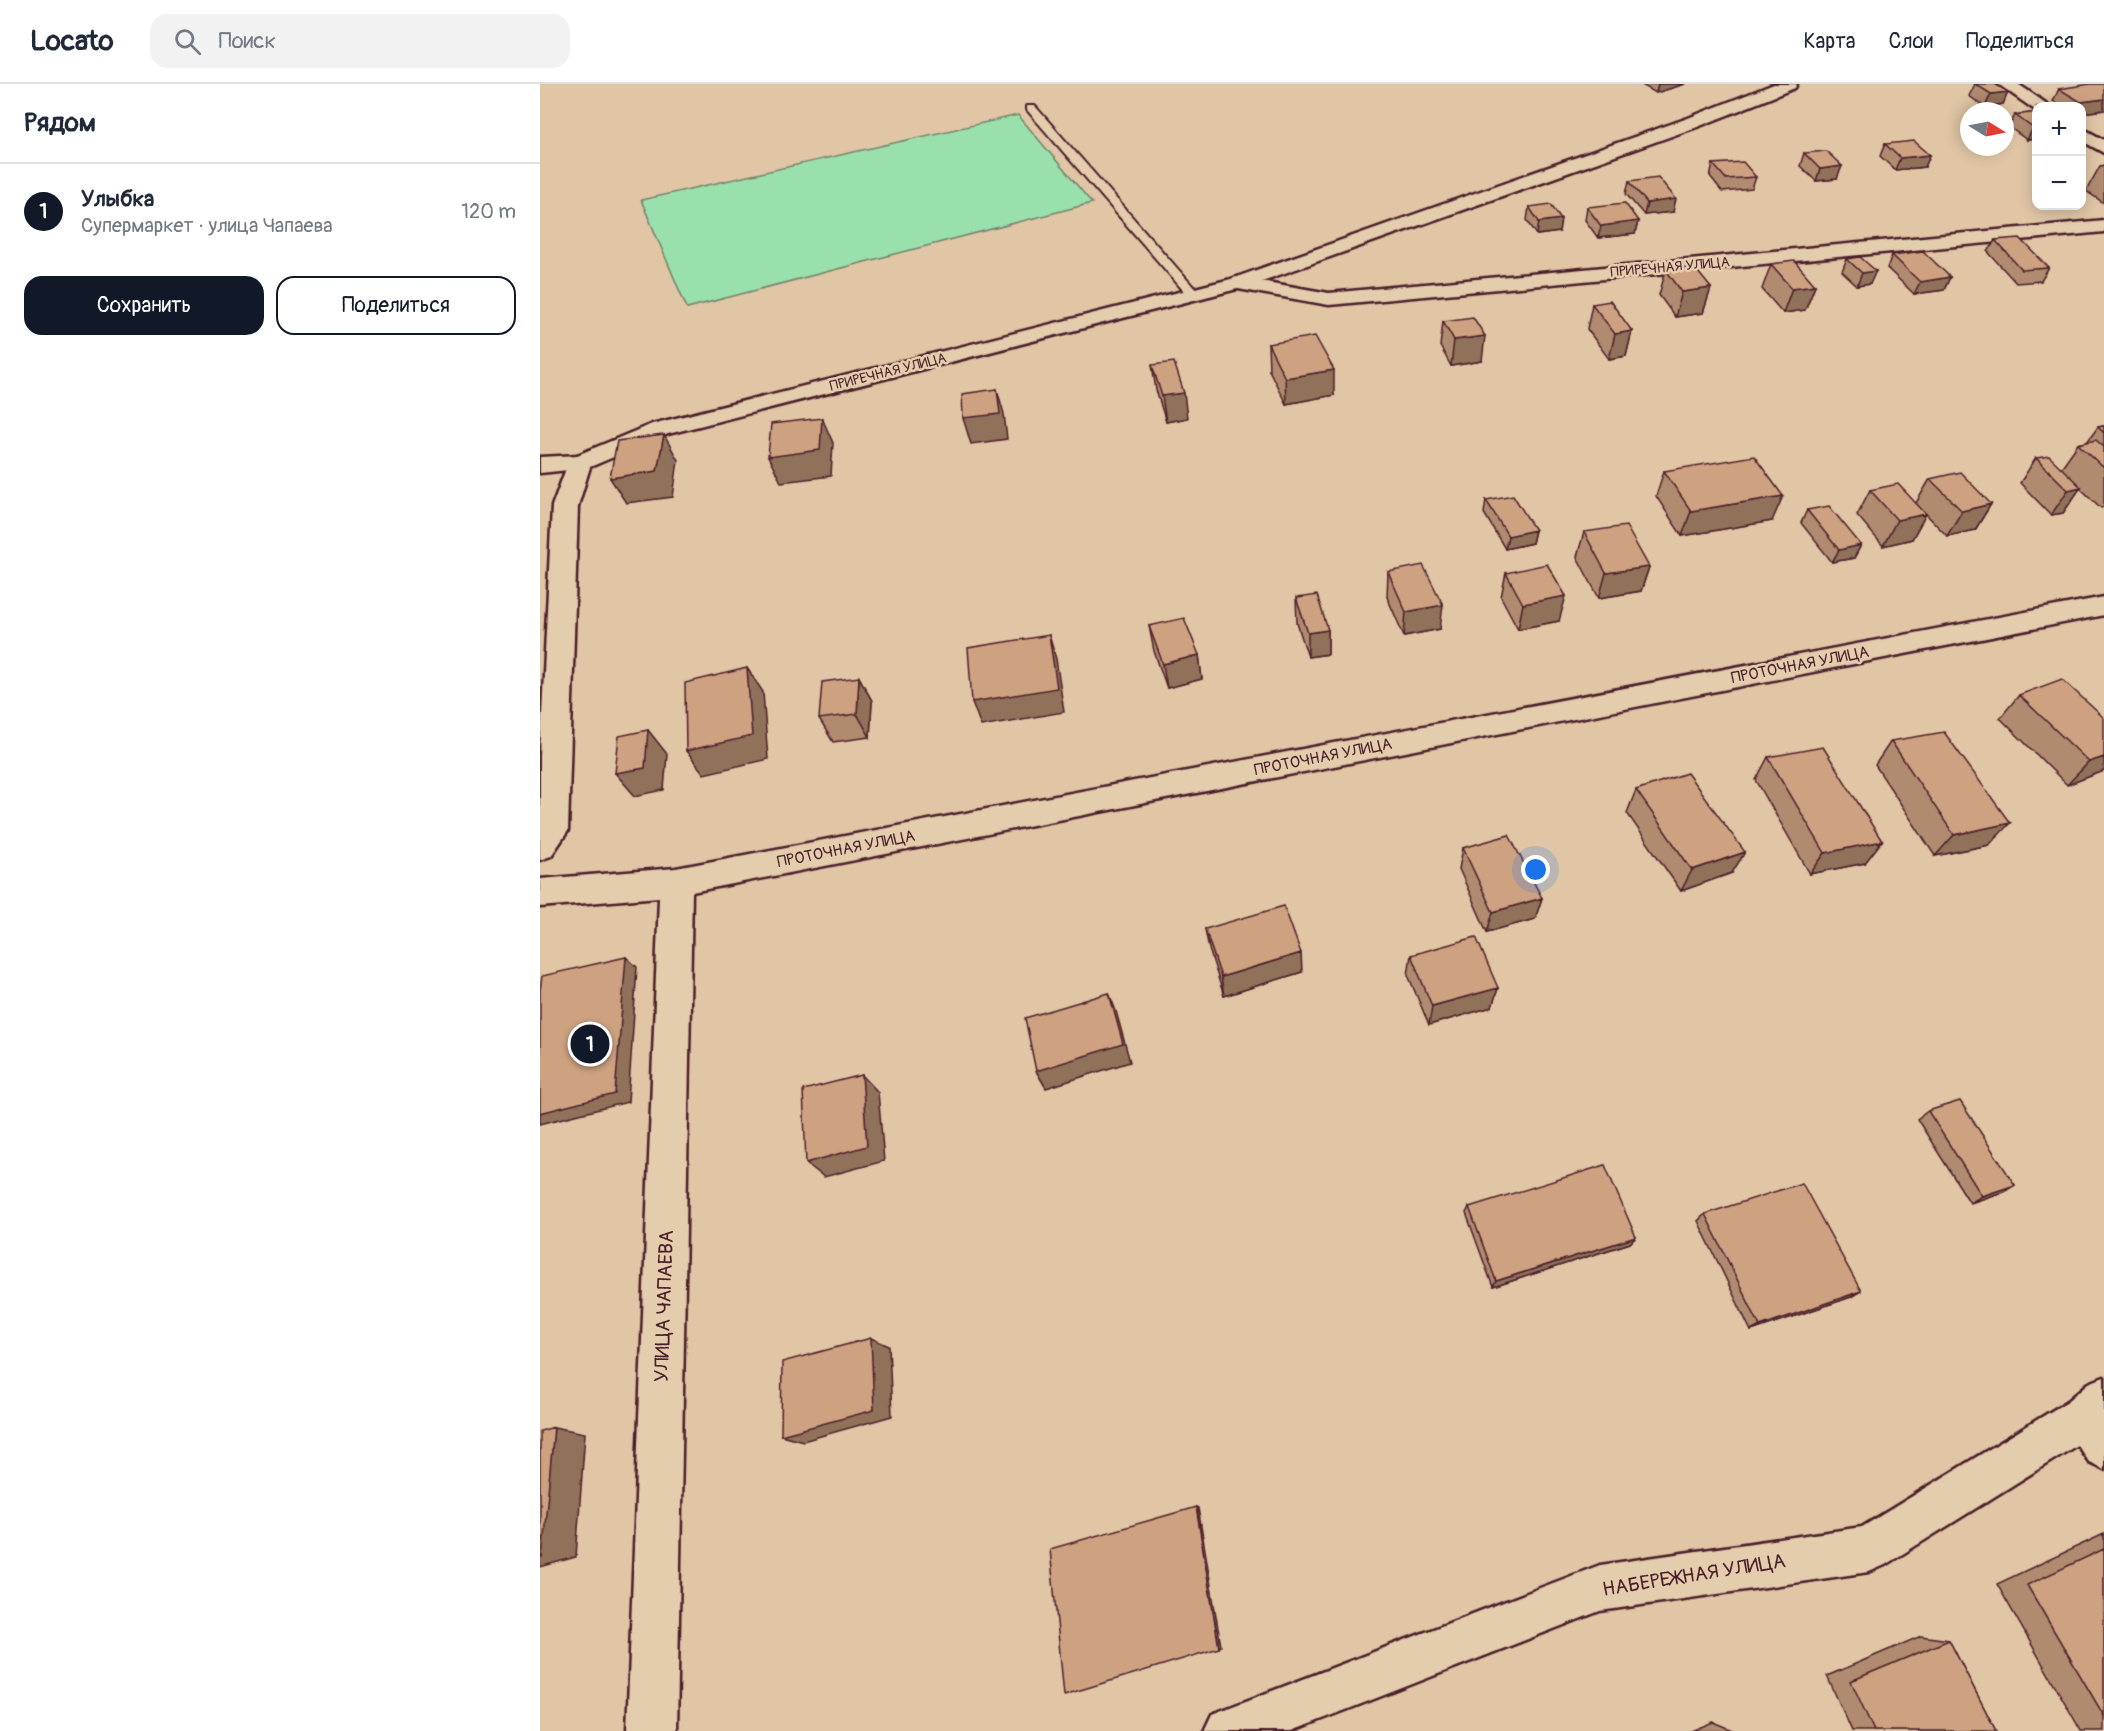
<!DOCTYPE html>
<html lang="ru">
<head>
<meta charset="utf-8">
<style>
	body { margin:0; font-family:Pangolin,sans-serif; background:#f2f2f3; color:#1f2937 }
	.controls { position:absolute; right:18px; top:18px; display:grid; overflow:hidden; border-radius:12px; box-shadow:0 3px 15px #0003 }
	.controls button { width:54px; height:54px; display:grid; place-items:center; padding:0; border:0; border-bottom:2px solid #e0e1e3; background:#fff; color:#1f2937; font:30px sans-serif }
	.compass { position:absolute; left:1420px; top:18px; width:54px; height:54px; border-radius:50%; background:#fff; box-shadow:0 3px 15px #0003; rotate:100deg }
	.you { position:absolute; left:996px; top:786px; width:21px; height:21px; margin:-15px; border:4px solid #fff; border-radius:50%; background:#1a73e8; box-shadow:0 0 0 9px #1a73e833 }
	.badge { display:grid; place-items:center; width:39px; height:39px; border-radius:50%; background:#111827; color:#fff; font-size:20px; font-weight:700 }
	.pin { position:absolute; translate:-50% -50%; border:3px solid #fff; box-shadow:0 2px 6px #0006 }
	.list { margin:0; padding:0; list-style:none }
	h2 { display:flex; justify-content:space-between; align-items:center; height:78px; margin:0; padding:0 24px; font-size:26px }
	h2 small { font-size:20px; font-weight:400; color:#747a83 }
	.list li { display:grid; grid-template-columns:39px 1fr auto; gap:18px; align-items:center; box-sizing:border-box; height:96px; padding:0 24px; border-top:2px solid #e0e1e3 }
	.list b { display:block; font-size:22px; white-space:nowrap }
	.list p { margin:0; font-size:20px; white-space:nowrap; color:#747a83 }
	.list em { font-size:20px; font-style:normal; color:#747a83 }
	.actions { display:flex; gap:12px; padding:18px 24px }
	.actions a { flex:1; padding:14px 0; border:2px solid #111827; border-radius:18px; text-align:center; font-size:21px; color:#111827 }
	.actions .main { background:#111827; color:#fff }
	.icon { flex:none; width:33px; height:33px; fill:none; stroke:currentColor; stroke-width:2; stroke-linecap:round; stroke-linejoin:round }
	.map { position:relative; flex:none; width:1564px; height:1647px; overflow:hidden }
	header { display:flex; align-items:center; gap:36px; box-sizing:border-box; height:84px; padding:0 30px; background:#fff; border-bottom:2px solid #e0e1e3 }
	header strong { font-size:28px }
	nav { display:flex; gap:33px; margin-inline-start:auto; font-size:21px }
	.search { width:420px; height:54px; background:#f2f2f3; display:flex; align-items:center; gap:15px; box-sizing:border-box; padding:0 21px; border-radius:18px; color:#747a83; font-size:22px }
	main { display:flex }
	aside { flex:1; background:#fff }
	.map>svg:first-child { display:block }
	.green { fill:#9ae0ac; stroke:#72806c; stroke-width:1.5 }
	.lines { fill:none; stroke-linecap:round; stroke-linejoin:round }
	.service-casing { stroke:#4a1f2b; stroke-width:4 }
	.minor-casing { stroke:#4a1f2b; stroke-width:5 }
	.tertiary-casing { stroke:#4a1f2b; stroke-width:5 }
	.service { fill:#e3cdac; fill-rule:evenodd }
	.minor { fill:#e3cdac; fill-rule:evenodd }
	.tertiary { fill:#e3cdac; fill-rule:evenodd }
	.wall { fill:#b18b6f; stroke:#4a1f2b; stroke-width:1.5 }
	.shaded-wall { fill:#90715a; stroke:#4a1f2b; stroke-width:1.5 }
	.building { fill:#cea281; stroke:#4a1f2b; stroke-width:1.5 }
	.labels { text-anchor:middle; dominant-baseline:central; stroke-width:5; stroke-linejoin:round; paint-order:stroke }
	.far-street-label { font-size:14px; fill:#4a1f2b; stroke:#e3cdac }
	.street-label { font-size:16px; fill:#4a1f2b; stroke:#e3cdac }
	.near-street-label { font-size:20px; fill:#4a1f2b; stroke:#e3cdac }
</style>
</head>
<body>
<header>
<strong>Locato</strong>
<div class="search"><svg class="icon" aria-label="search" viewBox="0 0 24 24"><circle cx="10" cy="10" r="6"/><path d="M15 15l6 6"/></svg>Поиск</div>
<nav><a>Карта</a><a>Слои</a><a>Поделиться</a></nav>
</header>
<main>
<aside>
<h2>Рядом<small></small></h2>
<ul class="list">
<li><span class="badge">1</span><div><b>Улыбка</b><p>Супермаркет · улица Чапаева</p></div><em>120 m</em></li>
</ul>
<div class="actions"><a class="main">Сохранить</a><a>Поделиться</a></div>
</aside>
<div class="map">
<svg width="1564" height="1647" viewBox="0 0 1564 1647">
	<rect width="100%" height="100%" fill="#e0c6a5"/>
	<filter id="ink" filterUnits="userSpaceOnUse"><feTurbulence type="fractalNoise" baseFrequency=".0167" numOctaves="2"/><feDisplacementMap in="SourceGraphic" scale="12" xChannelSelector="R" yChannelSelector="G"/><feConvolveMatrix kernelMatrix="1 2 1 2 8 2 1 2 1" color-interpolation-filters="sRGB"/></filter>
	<g filter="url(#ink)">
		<!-- green -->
		<path class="green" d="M478,31L552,119L147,224L101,116Z"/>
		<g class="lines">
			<defs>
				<path id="service" d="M487,22H495L657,207L659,210L657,213H649L487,26Z"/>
				<path id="minor" d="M1458,0H1478L1510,22H1496L1495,26Z
					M1542,44L1564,56V69L1542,57Z
					M1564,136V148L789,221L698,205L691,203L688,199L691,195L698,193L789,209Z
					M39,371L48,374L51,379L48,384L0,389V373Z
					M1564,513V531L152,808L137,1647H87L119,813L0,823V795L136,784Z
					M1564,1293V1385L1549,1378L1537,1361L1345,1481L1329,1488L1060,1527L752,1647H664L672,1630L1060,1481L1322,1443L1528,1317L1549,1299Z"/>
				<path id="tertiary" d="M1234,0H1257L1255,4L1160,42L705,203L128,350L50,383L38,422L28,747L11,772L0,776V672L12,422L30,374L112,340L691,195L1148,34Z"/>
			</defs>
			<!-- service casing -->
			<use href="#service" class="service-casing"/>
			<!-- minor casing -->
			<use href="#minor" class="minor-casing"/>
			<!-- tertiary casing -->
			<use href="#tertiary" class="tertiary-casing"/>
			<!-- service -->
			<use href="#service" class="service"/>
			<!-- minor -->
			<use href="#minor" class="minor"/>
			<!-- tertiary -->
			<use href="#tertiary" class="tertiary"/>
		</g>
		<!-- wall -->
		<path class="wall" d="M1100,0H1145L1116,9Z
			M1435,0L1468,8L1463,20L1445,23L1429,12Z
			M1519,5L1564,26L1542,29V22H1522L1513,17Z
			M1497,28V55L1487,56L1469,43L1475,31Z
			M1345,60L1390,71L1385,83L1355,86L1340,72Z
			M1264,69L1297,95L1276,97L1260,82Z
			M1173,80L1216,93L1212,105L1182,108L1170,93Z
			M1564,81V119L1546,107L1560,82Z
			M1089,97L1133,128L1104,131L1086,110Z
			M989,123L1019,148L997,151L987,136Z
			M1047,123L1098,137L1095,150L1058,154L1045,136Z
			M1455,156L1509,184L1501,197L1476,199L1448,168Z
			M1352,171L1410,193L1404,206L1374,210L1347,184Z
			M1320,173L1330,200L1317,202L1302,188L1307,175Z
			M1231,180L1275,201L1265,226L1243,229L1222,205Z
			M1126,186L1171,204L1163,229L1135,233L1119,211Z
			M1052,220L1092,247L1086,272L1069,275L1047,245Z
			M903,237L942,277L911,282L900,262Z
			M728,260L794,311L746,320L729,286Z
			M612,281L647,334L626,338L616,306Z
			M1564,342V423L1561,424L1540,404L1523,429L1511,431L1480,399L1496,374L1521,384L1538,360L1547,358L1558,343Z
			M1124,387L1232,437L1142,452L1116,412Z
			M1390,395L1451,420L1435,446L1407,452L1386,430L1372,455L1343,462L1317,431L1330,406L1376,419Z
			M946,416L995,446L992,459L965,465L944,429Z
			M1267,426L1321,461L1314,474L1292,478L1261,439Z
			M1044,448L1109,483L1101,507L1059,514L1037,473Z
			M848,488L900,545L864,552L847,513Z
			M966,489L1019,537L978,545L961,513Z
			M756,514L788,546V570L768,573L757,539Z
			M609,542L659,571L662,595L627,604L614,567Z
			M319,593L332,617L330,653L293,658L279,635Z
			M1479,611L1564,687L1527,701L1460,634Z
			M1351,657L1449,761L1395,772L1335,681Z
			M1228,673L1325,779L1270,790L1216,696Z
			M1096,706L1192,789L1141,807L1087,729Z
			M923,764L1002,814L995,835L947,848L919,785Z
			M665,845L762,888L684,912L669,865Z
			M871,871L958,904L952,923L889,941L868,891Z
			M1388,1027L1475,1101L1463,1108L1430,1119L1377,1035Z
			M929,1123L1096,1153L1090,1159L953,1203L926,1129Z
			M1165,1130L1311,1213L1211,1247L1158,1137Z
			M1564,1450V1647H1541L1457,1500Z
			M1381,1552L1409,1556L1456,1647H1312L1287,1592Z
			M1173,1638L1192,1646L1193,1647H1151Z"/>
		<!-- shaded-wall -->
		<path class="shaded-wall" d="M1118,0H1145L1116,9Z
			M1468,8L1463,20L1445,23L1451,10Z
			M1564,15V26L1542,29V22H1539L1541,18Z
			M1493,44H1497V55L1487,56Z
			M1390,71L1385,83L1355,86L1360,74Z
			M1302,82L1297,95L1276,97L1280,85Z
			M1136,115L1133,128L1104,131L1107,119Z
			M1021,135L1019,148L997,151L999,138Z
			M1098,137L1095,150L1058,154L1061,142Z
			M1336,187L1330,200L1317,202L1322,189Z
			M1410,193L1404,206L1374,210L1380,198Z
			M1275,201L1265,226L1243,229L1252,204Z
			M1171,204L1163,229L1135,233L1142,208Z
			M1092,247L1086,272L1069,275L1075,250Z
			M945,252L942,277L911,282L914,256Z
			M794,286V311L746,320L745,294Z
			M457,305L464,330L467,355L431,360L423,334Z
			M644,309L647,334L626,338L622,312Z
			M282,334L293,359L291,392L241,398L228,373Z
			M124,351L138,376L133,413L86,419L70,394Z
			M1541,403L1523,429L1511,431L1528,406Z
			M1243,412L1232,437L1142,452L1151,427Z
			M1451,420L1435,446L1407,452L1422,427Z
			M1386,430L1372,455L1343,462L1357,436Z
			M995,446L992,459L965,465L968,452Z
			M1321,461L1314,474L1292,478L1299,466Z
			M1109,483L1101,507L1059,514L1066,489Z
			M1026,512L1019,537L978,545L983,520Z
			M903,521L900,545L864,552L866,528Z
			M788,546V570L768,573V549Z
			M509,551L516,575L524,628L441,642L432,618Z
			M659,571L662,595L627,604L623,580Z
			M207,584L223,608L228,675L164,690L146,667Z
			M319,593L332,617L330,653L317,630Z
			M108,646L127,670L124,706L95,712L75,689Z
			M1564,673V687L1527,701L1549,678Z
			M1470,739L1449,761L1395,772L1414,751Z
			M1342,757L1325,779L1270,790L1285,769Z
			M1205,768L1192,789L1141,807L1152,786Z
			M1002,814L995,835L947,848L953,828Z
			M761,869L762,888L684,912L681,893Z
			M86,873L97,883L88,1018L0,1040V1029Z
			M958,904L952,923L889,941L892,922Z
			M569,909L576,927L590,978L506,1004L496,987Z
			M322,991L338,1008L344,1077L284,1093L266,1079Z
			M1475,1101L1463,1108L1430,1119L1442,1112Z
			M1096,1153L1090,1159L953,1203L956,1197Z
			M1321,1207L1311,1213L1211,1247L1220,1242Z
			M331,1254L349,1262L352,1332L263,1357L241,1351Z
			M14,1343L45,1349L36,1473L0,1483V1473Z
			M656,1423L658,1424L681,1562L679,1564Z"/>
		<!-- building -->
		<path class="building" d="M1435,0H1455L1468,8L1451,10Z
			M1550,0H1564V15L1541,18L1519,5Z
			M1497,28V44H1493L1475,31Z
			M1374,57L1390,71L1360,74L1345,60Z
			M1286,67L1302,82L1280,85L1264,69Z
			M1203,78L1216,93L1186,95L1173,80Z
			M1118,93L1136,115L1107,119L1089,97Z
			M1085,119L1098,137L1061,142L1047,123Z
			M1011,120L1021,135L999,138L989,123Z
			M1480,154L1509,184L1482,186L1455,156Z
			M1383,167L1410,193L1380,198L1352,171Z
			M1320,173L1336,187L1322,189L1307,175Z
			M1254,177L1275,201L1252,204L1231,180Z
			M1154,183L1171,204L1142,208L1126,186Z
			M1070,217L1092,247L1075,250L1052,220Z
			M933,233L945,252L914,256L903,237Z
			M775,252L794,286L745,294L728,260Z
			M634,278L644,309L622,312L612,281Z
			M457,305L460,330L423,334L422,310Z
			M282,334L280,366L228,373L231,340Z
			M1564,342V349L1558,343Z
			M124,351L117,387L70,394L77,357Z
			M1556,356L1564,363V384L1538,360Z
			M1214,372L1243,412L1151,427L1124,387Z
			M1509,372L1541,403L1528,406L1496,374Z
			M1420,388L1451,420L1422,427L1390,395Z
			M1358,400L1386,430L1357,436L1330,406Z
			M973,411L995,446L968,452L946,416Z
			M1289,422L1321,461L1299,466L1267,426Z
			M1086,442L1109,483L1066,489L1044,448Z
			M1007,480L1026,512L983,520L966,489Z
			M883,481L903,521L866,528L848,488Z
			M777,511L788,546L768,549L756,514Z
			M644,534L659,571L623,580L609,542Z
			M509,551L517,604L432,618L428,564Z
			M207,584L212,652L146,667L145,599Z
			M319,593L317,630L279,635L282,598Z
			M1522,595L1564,634V673L1549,678L1479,611Z
			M108,646L105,684L75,689L79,652Z
			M1404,648L1470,739L1414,751L1351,657Z
			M1283,663L1342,757L1285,769L1228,673Z
			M1147,689L1205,768L1152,786L1096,706Z
			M969,751L1002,814L953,828L923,764Z
			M744,822L761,869L681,893L665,845Z
			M936,853L958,904L892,922L871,871Z
			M86,873L75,1010L0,1029V907L2,892Z
			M569,909L583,960L496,987L485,934Z
			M322,991L327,1062L266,1079L263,1006Z
			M1420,1017L1475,1101L1442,1112L1388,1027Z
			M1065,1081L1096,1153L956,1197L929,1123Z
			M1262,1099L1321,1207L1220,1242L1165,1130Z
			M331,1254L334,1326L241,1351L242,1278Z
			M14,1343L2,1473H0V1347Z
			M656,1423L679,1564L524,1611L510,1465Z
			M1564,1465V1632L1487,1501Z
			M1409,1556L1456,1647H1334L1311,1597Z"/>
	</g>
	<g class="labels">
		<!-- far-street labels -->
		<g class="far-street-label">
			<text transform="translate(1130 183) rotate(-5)">ПРИРЕЧНАЯ УЛИЦА</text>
			<text transform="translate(348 288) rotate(-14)">ПРИРЕЧНАЯ УЛИЦА</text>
		</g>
		<!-- street labels -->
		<g class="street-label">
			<text transform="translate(1260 581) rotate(-11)">ПРОТОЧНАЯ УЛИЦА</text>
			<text transform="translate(783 673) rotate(-11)">ПРОТОЧНАЯ УЛИЦА</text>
			<text transform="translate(306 765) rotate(-11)">ПРОТОЧНАЯ УЛИЦА</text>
		</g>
		<!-- near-street labels -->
		<g class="near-street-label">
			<text transform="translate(124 1222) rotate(-88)">УЛИЦА ЧАПАЕВА</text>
			<text transform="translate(1154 1491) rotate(-9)">НАБЕРЕЖНАЯ УЛИЦА</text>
		</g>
	</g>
</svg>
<div class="controls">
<button>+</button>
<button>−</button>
</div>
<svg class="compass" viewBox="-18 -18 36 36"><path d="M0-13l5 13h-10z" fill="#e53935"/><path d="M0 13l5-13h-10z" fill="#747a83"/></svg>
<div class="you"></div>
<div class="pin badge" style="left:50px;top:960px">1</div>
</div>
</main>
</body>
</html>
